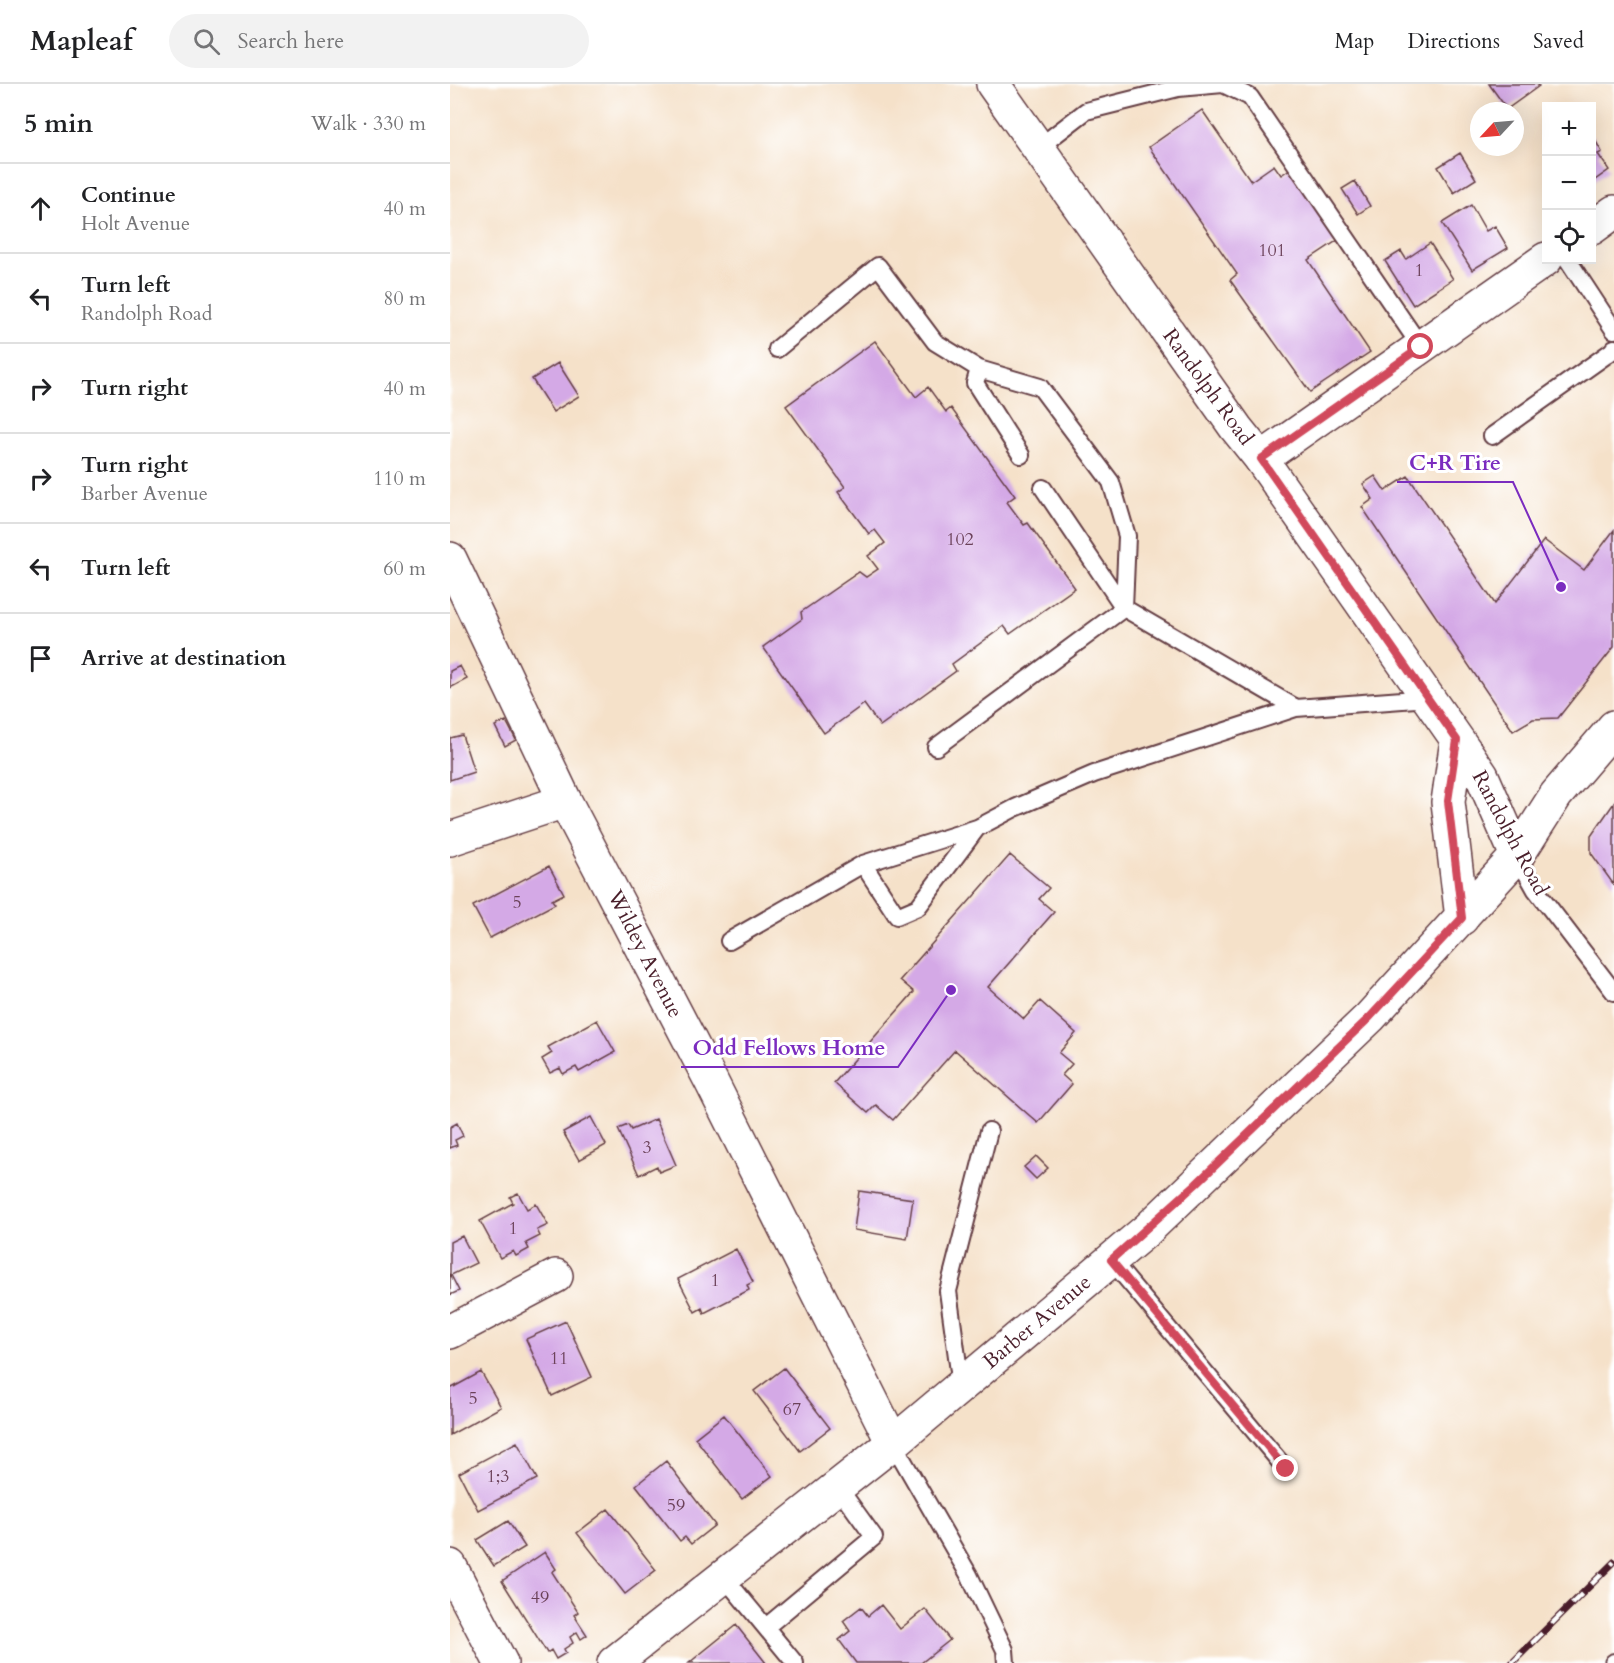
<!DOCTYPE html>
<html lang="en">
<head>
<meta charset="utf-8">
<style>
	body { margin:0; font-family:Cardo,serif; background:#f2f2f2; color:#202124 }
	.controls { position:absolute; right:18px; top:18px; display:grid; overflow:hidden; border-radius:0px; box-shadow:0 6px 24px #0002 }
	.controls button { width:54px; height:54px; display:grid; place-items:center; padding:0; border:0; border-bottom:2px solid #e0e0e0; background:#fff; color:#202124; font:30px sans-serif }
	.compass { position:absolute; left:1020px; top:18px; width:54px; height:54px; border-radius:50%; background:#fff; box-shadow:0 6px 24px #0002; rotate:244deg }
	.stop { position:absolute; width:18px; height:18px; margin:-14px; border:4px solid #d1495b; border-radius:50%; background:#fff }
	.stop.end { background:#d1495b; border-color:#fff; box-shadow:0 2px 6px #0008 }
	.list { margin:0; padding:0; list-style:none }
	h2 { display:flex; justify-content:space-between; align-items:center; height:78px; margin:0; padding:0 24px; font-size:26px }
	h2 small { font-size:20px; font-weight:400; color:#757577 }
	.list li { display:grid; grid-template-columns:39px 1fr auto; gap:18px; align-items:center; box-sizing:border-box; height:90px; padding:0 24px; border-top:2px solid #e0e0e0 }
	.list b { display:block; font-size:22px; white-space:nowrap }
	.list p { margin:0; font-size:20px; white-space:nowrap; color:#757577 }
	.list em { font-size:20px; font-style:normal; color:#757577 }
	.icon { flex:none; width:33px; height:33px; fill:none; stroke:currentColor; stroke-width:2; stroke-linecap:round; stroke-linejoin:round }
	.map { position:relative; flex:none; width:1164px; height:1579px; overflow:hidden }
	header { display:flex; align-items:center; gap:36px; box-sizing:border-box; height:84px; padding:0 30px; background:#fff; border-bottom:2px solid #e0e0e0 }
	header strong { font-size:28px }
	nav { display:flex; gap:33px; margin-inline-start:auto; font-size:21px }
	.search { width:420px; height:54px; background:#f2f2f2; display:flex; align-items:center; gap:15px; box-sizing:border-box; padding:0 21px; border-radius:33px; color:#757577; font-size:22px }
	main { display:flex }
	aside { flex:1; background:#fff }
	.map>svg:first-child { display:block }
	.building { fill:#d4a9e6 }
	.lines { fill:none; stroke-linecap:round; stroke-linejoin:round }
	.lane-casing { stroke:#643c43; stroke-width:20 }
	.street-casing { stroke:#643c43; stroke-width:36 }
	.secondary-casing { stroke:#643c43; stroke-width:36 }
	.lane { stroke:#fff; stroke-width:16 }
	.street { stroke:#fff; stroke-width:33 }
	.secondary { stroke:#fff; stroke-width:33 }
	.rail-casing { stroke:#4a1f2b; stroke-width:7 }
	.rail { stroke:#fff; stroke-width:4.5; stroke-dasharray:14; stroke-linecap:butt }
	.route { stroke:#d1495b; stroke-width:8 }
	.labels { text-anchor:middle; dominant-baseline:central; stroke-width:6; stroke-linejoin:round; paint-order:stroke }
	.number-label { font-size:18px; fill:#6c425a }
	.street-label { font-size:21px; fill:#4a1f2b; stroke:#fff }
	.leader { fill:none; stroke:#7b2cbf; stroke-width:2 }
	.callout-dot { fill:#7b2cbf; stroke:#fff; stroke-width:2 }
	.callout-label { font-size:22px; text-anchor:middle; font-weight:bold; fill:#7b2cbf; stroke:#fff; stroke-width:6; stroke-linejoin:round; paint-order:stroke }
</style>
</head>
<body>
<header>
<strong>Mapleaf</strong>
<div class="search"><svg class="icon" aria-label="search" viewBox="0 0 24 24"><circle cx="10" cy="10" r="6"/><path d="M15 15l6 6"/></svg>Search here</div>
<nav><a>Map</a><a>Directions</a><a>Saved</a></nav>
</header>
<main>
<aside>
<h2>5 min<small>Walk · 330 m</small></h2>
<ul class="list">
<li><svg class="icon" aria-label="ahead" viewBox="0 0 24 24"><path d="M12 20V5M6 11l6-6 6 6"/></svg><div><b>Continue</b><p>Holt Avenue</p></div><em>40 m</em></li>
<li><svg class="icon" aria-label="left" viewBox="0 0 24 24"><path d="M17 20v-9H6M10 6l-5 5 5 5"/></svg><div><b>Turn left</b><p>Randolph Road</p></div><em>80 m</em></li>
<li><svg class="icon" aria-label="right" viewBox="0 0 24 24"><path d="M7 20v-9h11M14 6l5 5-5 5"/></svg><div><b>Turn right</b></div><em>40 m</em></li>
<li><svg class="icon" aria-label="right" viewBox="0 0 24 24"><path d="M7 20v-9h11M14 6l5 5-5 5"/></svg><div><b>Turn right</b><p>Barber Avenue</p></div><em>110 m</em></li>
<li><svg class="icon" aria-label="left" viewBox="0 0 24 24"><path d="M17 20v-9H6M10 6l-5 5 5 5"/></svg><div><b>Turn left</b></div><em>60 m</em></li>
<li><svg class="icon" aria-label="arrive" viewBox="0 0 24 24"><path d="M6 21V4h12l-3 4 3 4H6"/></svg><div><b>Arrive at destination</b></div></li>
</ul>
</aside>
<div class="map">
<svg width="1164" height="1579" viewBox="0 0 1164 1579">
	<rect width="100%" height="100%" fill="#fff"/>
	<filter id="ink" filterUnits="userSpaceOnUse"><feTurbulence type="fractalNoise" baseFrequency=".0167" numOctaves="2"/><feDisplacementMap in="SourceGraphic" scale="12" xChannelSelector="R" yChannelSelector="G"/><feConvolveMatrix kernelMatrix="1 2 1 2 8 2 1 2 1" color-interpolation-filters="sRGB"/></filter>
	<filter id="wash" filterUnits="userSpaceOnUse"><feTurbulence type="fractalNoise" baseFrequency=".008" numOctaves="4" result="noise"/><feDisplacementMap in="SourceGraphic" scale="24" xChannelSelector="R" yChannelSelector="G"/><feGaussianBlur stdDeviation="1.35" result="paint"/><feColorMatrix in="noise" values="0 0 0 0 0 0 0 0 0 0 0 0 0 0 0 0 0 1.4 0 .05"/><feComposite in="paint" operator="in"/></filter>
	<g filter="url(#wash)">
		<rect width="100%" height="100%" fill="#f5e1c9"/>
		<g id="blocks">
			<!-- building -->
			<path class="building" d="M1039,0H1087L1089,2L1057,25Z
				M752,26L801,97L824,81L831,91L840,85L888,156L858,176L920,268L860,308L780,196L787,190L699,63Z
				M1142,51L1152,68L1148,70L1159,86L1142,98Z
				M1010,69L1026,95L1004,109L988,83Z
				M905,97L920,122L908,130L892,105Z
				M1021,121L1036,147L1045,142L1058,164L1022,186L992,139Z
				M980,159L1003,195L963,221L935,177L951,167L956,175Z
				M425,257L466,313L478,303L496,328L501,324L565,412L557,418L574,441L578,439L625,504L560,550L554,542L502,580L506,587L430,642L414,620L374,649L313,563L352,535L351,528L409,488L416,493L428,485L418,472L435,459L425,446L419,450L388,408L395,403L336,322Z
				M108,279L129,312L103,328L82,295Z
				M925,392L935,407L958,392L1045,520L1094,456L1134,486L1164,446V563L1108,634L1083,635L1063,647L912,423L923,415L913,400Z
				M10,582L17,595L0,604V587Z
				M56,637L66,656L55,662L45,642Z
				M12,651L24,688L0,696V654Z
				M1164,719V801L1141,769V752Z
				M560,771L599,804L589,815L604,828L538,903L574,935L590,917L626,949L609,969L622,980L612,991L622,1000L588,1039L505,966L443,1036L426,1021L418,1029L384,999L464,908L450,896Z
				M99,782L114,810L102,816L105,820L40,854L23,822Z
				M147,936L165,968L129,988L126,983L113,990L110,984L100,989L92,975L102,969L98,963Z
				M141,1033L156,1061L129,1076L113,1048Z
				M206,1035L226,1081L209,1088L207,1082L189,1091L168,1045L178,1041L181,1046Z
				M7,1039L13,1052L5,1056L7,1061L0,1064V1043Z
				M586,1072L598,1084L586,1095L574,1083Z
				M409,1107L463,1115L457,1155L404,1146Z
				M68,1109L77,1125L86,1120L98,1141L87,1146L90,1152L76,1159L79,1165L66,1172L63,1167L50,1174L30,1137L63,1119L60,1113Z
				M12,1152L26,1179L1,1191L9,1207L0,1211V1158Z
				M286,1165L303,1198L297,1201L299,1206L254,1229L252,1224L245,1228L228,1195Z
				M116,1237L142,1293L102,1312L76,1255Z
				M334,1284L380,1344L350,1367L304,1307Z
				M31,1288L51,1323L0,1351V1305Z
				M274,1331L322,1392L292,1415L245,1354Z
				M67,1358L87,1395L28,1426L9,1389Z
				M216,1377L265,1441L241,1460L235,1453L230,1457L186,1401Z
				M158,1425L206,1486L175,1510L127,1449Z
				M58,1437L75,1463L44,1482L27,1456Z
				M95,1468L106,1485L102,1488L128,1528L124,1531L137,1551L131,1555L127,1548L120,1553L123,1559L114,1565L116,1569L106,1575L101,1566L97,1569L52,1497Z
				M431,1521L450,1545L475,1525L500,1556L471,1579H406L389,1556L400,1547L393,1537L411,1523L418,1532Z
				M286,1541L316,1579H239Z"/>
		</g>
	</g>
	<g filter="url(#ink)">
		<use href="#blocks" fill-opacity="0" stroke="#643c43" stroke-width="1.5"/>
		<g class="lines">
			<defs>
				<path id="lane" d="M588,64L636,27L728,4L773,0L800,13L971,263
					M1118,176L1164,246
					M327,265L428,182L485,258L529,285L590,303L661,398L677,452L674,524L846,624
					M529,285L525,299L571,371
					M1042,352L1162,267L1164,264
					M486,663L674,524L593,404
					M1067,772L1086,806L1164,908
					M413,780L447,832L468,823L527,744
					M279,857L413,780L527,744L565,724L644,690L846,624L979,614
					M661,1176L836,1385
					M511,1302L498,1207L539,1047
					M443,1359L519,1491L555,1566L556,1579
					M274,1493L345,1579
					M316,1543L424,1453L388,1403
					M1163,1579L1164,1578"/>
				<path id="street" d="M1142,144L1164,128
					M811,375L1096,175
					M0,475L115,717L261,997L443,1359
					M0,755L115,717
					M1067,772L1106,711L1164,643
					M0,1248L106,1192
					M0,1482L51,1579"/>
				<path id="secondary" d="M1007,656L998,718L1012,834
					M164,1579L443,1359L698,1145L920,933L1067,772L1032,692L1018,671L811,375L786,344L543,0"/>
			</defs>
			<!-- lane casing -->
			<use href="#lane" class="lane-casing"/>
			<!-- street casing -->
			<use href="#street" class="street-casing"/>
			<!-- secondary casing -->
			<use href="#secondary" class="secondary-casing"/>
			<!-- lane -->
			<use href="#lane" class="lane"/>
			<!-- street -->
			<use href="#street" class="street"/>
			<!-- secondary -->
			<use href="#secondary" class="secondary"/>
			<defs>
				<path id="rail" d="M1062,1579L1164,1478"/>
			</defs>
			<!-- rail casing -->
			<use href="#rail" class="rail-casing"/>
			<!-- rail -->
			<use href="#rail" class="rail"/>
		</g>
	</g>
	<g class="lines" filter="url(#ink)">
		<!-- route -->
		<path class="route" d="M836,1385L661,1176L746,1100L920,933L1012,834L998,717L1007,656L811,375L971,263"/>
	</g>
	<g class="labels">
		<!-- number labels -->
		<g class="number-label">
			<text x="822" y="166">101</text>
			<text x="969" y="186">1</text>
			<text x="510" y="455">102</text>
			<text x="67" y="818">5</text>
			<text x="197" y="1063">3</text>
			<text x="63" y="1144">1</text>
			<text x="265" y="1196">1</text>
			<text x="109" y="1274">11</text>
			<text x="23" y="1314">5</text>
			<text x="342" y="1325">67</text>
			<text x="48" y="1392">1;3</text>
			<text x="226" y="1421">59</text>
			<text x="90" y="1513">49</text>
		</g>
		<!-- street labels -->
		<g class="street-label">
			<text transform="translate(758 303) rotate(54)">Randolph Road</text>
			<text transform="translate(1060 749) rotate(62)">Randolph Road</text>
			<text transform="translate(195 870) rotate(63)">Wildey Avenue</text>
			<text transform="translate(587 1238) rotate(-40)">Barber Avenue</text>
		</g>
	</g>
	<!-- callouts -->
	<path class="leader" d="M1111 503L1063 398H947M501 906L448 983H231"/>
	<g class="callout-dot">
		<circle cx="1111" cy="503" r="6"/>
		<circle cx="501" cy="906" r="6"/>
	</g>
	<g class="callout-label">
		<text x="1005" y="386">C+R Tire</text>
		<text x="339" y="971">Odd Fellows Home</text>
	</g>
</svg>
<div class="controls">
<button>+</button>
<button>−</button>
<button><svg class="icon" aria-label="locate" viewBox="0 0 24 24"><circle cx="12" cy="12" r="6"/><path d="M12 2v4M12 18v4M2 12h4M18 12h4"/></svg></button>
</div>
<svg class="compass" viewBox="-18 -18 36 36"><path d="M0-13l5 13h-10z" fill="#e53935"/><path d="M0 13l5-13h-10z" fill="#757577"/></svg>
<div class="stop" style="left:971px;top:263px"></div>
<div class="stop end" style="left:836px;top:1385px"></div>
</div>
</main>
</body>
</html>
